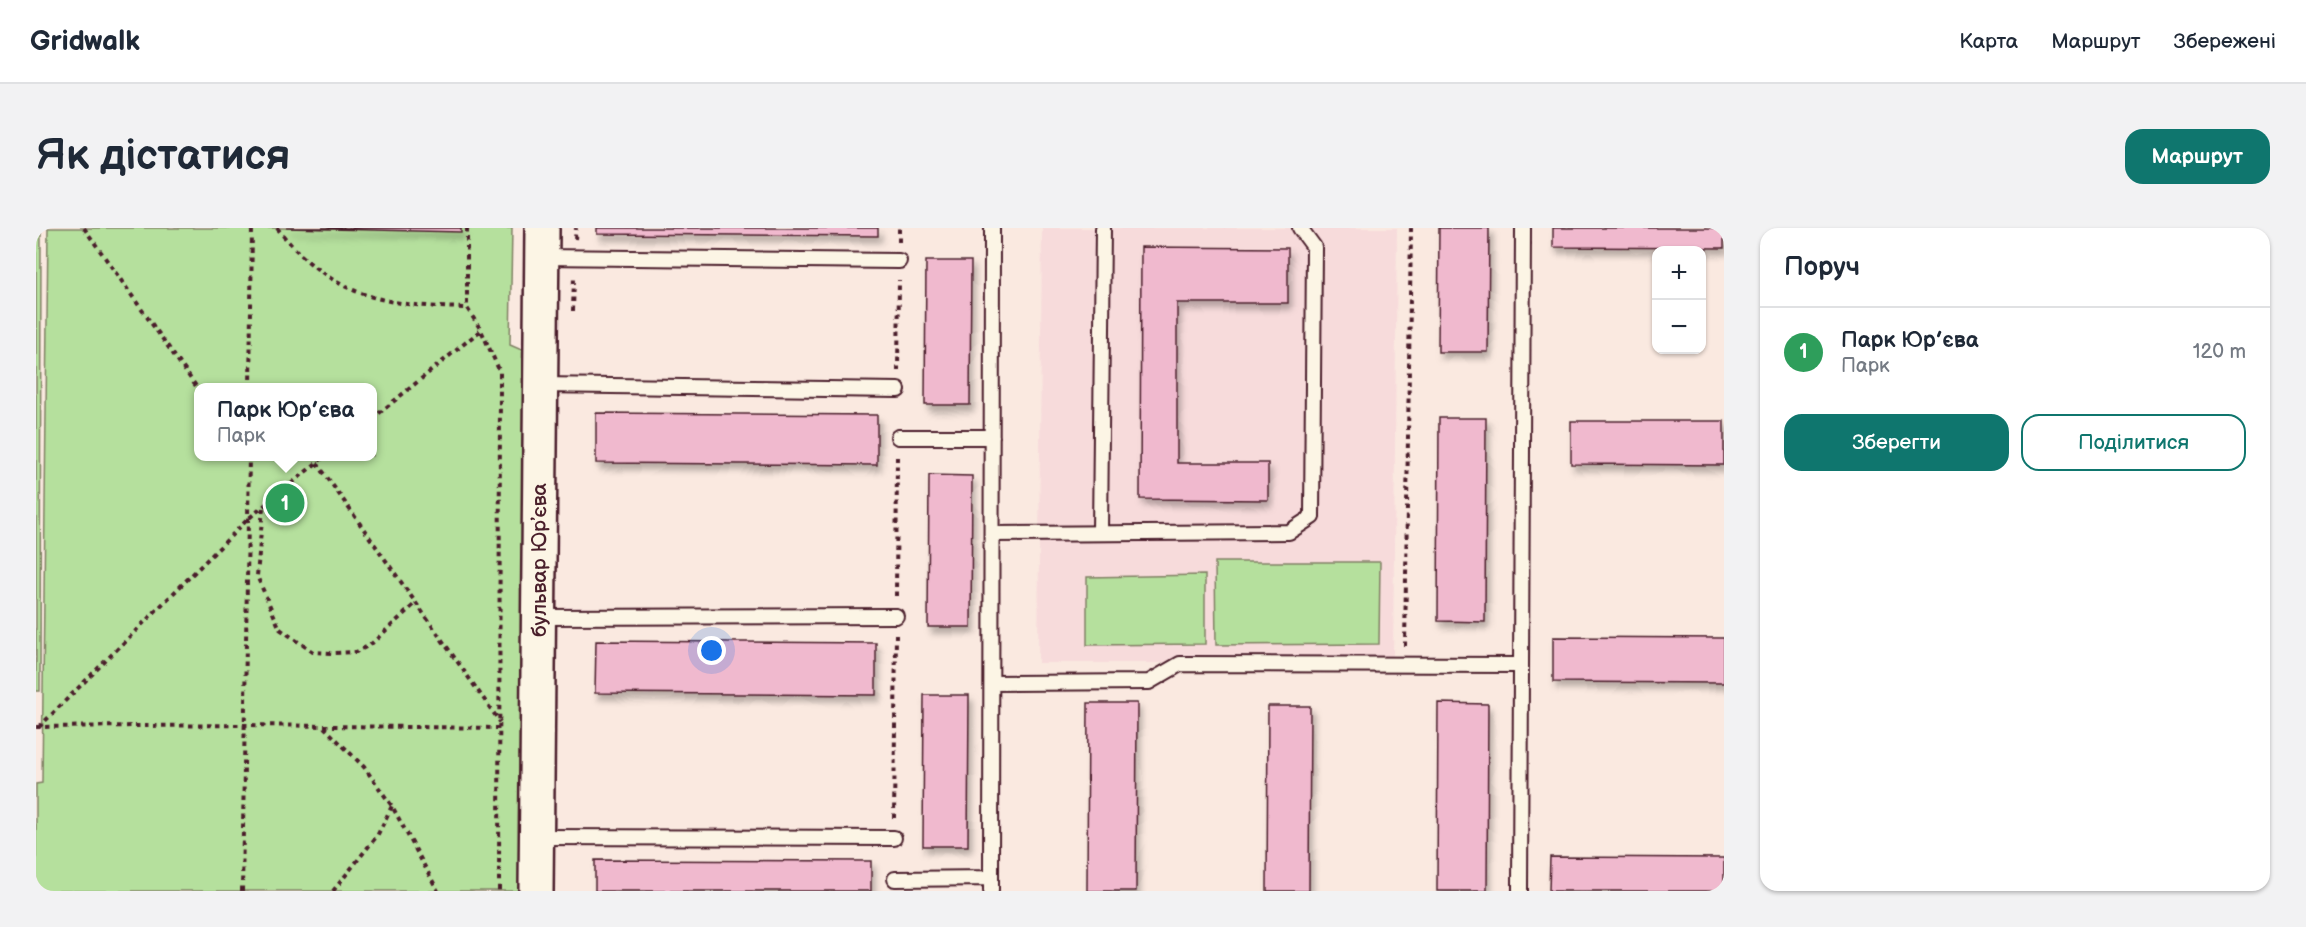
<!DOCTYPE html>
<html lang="uk">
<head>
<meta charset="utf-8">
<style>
	body { margin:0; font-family:"Balsamiq Sans",sans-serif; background:#f2f2f3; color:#1f2937 }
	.controls { position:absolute; right:18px; top:18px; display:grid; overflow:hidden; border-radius:12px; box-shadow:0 2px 4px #0004 }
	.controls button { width:54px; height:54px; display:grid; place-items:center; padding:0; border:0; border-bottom:2px solid #e0e1e3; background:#fff; color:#1f2937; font:30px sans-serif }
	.you { position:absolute; left:676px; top:423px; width:21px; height:21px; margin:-15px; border:4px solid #fff; border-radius:50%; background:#1a73e8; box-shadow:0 0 0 9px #1a73e833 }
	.badge { display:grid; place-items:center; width:39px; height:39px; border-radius:50%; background:#0f766e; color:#fff; font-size:20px; font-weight:700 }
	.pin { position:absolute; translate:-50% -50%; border:3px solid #fff; box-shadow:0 2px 6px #0006 }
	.popup { position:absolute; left:158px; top:155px; width:183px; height:78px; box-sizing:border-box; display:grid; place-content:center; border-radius:12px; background:#fff; filter:drop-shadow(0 2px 4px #0005); font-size:20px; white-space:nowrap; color:#747a83 }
	.popup b { font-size:22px; color:#1f2937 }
	.popup::after { content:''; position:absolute; left:50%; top:100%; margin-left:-12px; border:12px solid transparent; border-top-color:#fff }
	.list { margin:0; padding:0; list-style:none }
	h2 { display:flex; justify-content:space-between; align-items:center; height:78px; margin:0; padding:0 24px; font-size:26px }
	h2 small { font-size:20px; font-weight:400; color:#747a83 }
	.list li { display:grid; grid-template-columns:39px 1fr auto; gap:18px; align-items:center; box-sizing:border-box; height:90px; padding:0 24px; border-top:2px solid #e0e1e3 }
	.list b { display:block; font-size:22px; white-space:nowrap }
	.list p { margin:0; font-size:20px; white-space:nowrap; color:#747a83 }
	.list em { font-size:20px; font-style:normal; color:#747a83 }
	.actions { display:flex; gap:12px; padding:18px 24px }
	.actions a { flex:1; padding:14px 0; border:2px solid #0f766e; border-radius:18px; text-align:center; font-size:21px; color:#0f766e }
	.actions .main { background:#0f766e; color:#fff }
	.map { position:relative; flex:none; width:1688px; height:663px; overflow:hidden; border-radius:18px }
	header { display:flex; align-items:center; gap:36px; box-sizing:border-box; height:84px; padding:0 30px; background:#fff; border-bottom:2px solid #e0e1e3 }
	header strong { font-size:28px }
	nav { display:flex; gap:33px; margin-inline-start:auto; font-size:21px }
	.intro { display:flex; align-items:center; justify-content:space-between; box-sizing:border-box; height:144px; padding:0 36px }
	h1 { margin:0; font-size:42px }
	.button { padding:15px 27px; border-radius:18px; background:#0f766e; color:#fff; font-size:21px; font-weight:700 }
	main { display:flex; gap:36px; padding:0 36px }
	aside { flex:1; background:#fff; border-radius:18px; box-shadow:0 2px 4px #0004 }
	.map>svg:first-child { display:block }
	.built { fill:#f7dbdb }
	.green { fill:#b5e09d; stroke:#808064; stroke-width:1.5; fill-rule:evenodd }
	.building { fill:#f0b9ce; stroke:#4a1f2b; stroke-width:1.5; filter:url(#shadow) }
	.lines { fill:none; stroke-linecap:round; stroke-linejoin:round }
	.service-casing { stroke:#4a1f2b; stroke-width:18 }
	.tertiary-casing { stroke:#4a1f2b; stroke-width:38 }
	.path { stroke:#4a1f2b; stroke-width:4; stroke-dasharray:4.5 4.5; stroke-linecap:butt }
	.service { stroke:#fcf5e5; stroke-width:14 }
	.tertiary { stroke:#fcf5e5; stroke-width:33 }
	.labels { text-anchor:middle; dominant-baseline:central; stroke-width:6; stroke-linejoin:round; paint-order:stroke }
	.street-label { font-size:21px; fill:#4a1f2b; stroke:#fcf5e5 }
</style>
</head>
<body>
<header>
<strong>Gridwalk</strong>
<nav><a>Карта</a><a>Маршрут</a><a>Збережені</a></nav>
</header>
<div class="intro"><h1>Як дістатися</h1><a class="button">Маршрут</a></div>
<main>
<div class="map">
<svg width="1688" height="663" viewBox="0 0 1688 663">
	<defs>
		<filter id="shadow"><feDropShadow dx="3.5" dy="6" stdDeviation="3" flood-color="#0004"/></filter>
	</defs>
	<rect width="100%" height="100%" fill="#fae9e0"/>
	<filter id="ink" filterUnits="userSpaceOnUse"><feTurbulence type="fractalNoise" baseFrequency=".0167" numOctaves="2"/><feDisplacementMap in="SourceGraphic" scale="12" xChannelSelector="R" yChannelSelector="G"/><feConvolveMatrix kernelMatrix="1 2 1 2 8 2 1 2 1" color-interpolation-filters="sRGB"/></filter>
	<g filter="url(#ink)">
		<!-- built -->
		<path class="built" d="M1006,0H1361L1357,435H1002Z"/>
		<!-- green -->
		<path class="green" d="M0,0H5L4,463H0Z
			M12,0H476L474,117L488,123V663H0V556L6,555ZM162,160H336V228H162Z
			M1179,334H1344L1343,416L1180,417Z
			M1169,347V416L1051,417V349Z"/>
		<!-- building -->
		<path class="building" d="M250,0H425V4Z
			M561,0H842V8L561,6Z
			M1403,0H1453L1452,124H1402Z
			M1517,0H1688V20L1517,19Z
			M1105,19L1252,20V75H1141V235H1232V272L1104,271Z
			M890,33H935L934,177H889Z
			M560,185L841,187V237L560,235Z
			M1403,190H1450L1449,394L1402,393Z
			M1535,193H1688V237L1535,236Z
			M893,247L936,248L935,399H892Z
			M1517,409L1688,410V455L1517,454Z
			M560,413L840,415V467L559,465Z
			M888,467H933L932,618H887Z
			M1052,475H1101L1100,663H1051Z
			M1402,475L1452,476L1451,663H1401Z
			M1232,478H1274L1273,663H1231Z
			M1514,629L1688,630V663H1513Z
			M559,632L835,633V663H559Z"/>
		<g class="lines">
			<defs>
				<path id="service" d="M506,29L863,33
					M505,157L862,162
					M862,209H956
					M1064,305L1067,0
					M956,306L1253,304L1276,289L1278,19L1264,0
					M503,389L860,388
					M956,455L1113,454L1144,436L1485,437
					M500,609L858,610
					M859,651L955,650
					M955,663L956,0
					M1484,663L1487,0"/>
				<path id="tertiary" d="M500,663L506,0"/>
			</defs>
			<!-- service casing -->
			<use href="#service" class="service-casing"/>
			<!-- tertiary casing -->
			<use href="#tertiary" class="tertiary-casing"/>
			<!-- path -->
			<path class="path" d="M48,0L162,161
				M241,0C295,69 348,78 431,80
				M431,0V80L445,102L464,144L463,663
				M539,11L540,0
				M863,14V0
				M537,83L538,49
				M862,143L863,52
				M214,160L216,0
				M336,191L445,102
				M281,235L464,494
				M227,280L221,348L244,401L277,424L297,425L320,424L334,417L380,375
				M860,368L861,229
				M1369,418L1375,0
				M0,499L209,497L464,500
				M3,499L212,291L289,228
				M288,499L328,539L356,578L402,663
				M858,590L860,406
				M206,663L213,228
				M297,663L341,608L356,578"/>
			<!-- service -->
			<use href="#service" class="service"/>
			<!-- tertiary -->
			<use href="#tertiary" class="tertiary"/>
		</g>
	</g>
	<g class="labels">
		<!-- street labels -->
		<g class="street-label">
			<text transform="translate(503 332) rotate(-90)">бульвар Юрʼєва</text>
		</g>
	</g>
</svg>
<div class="controls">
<button>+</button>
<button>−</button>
</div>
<div class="you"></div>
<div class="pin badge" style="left:249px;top:275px;background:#2e9e5b">1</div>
<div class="popup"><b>Парк Юр’єва</b>Парк</div>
</div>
<aside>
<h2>Поруч<small></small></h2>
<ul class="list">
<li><span class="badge" style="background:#2e9e5b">1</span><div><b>Парк Юр’єва</b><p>Парк</p></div><em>120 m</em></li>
</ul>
<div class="actions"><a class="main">Зберегти</a><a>Поділитися</a></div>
</aside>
</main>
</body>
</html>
